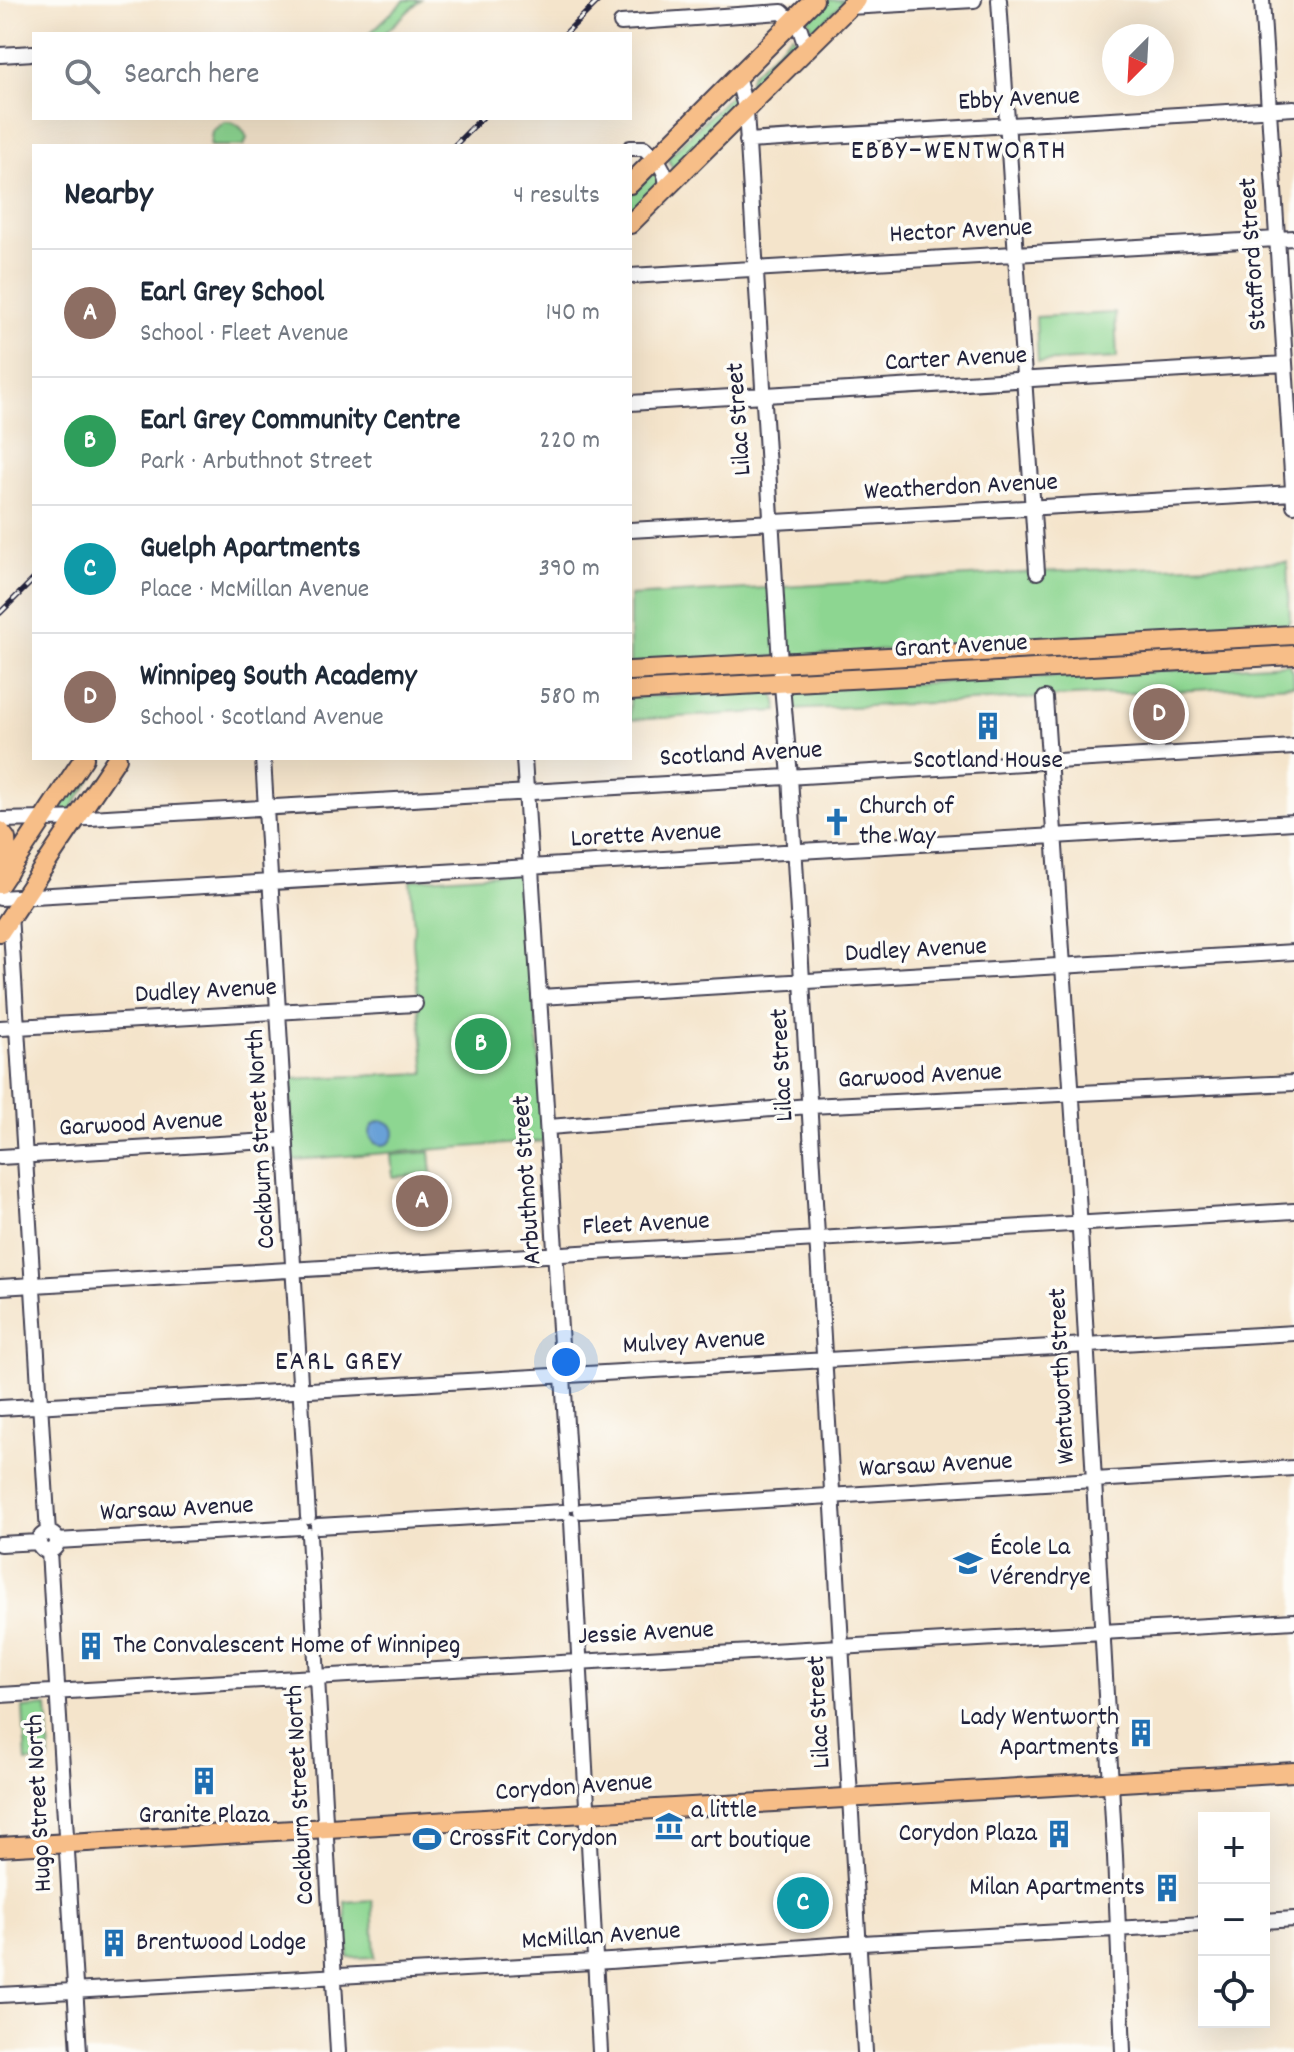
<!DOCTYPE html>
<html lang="en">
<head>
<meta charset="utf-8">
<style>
	body { margin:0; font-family:Dekko,sans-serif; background:#f6f6f7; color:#1f2937 }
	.controls { position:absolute; right:24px; bottom:24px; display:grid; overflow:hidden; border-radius:0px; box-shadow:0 8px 32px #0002 }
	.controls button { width:72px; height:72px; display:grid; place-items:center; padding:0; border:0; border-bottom:2px solid #e0e1e3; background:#fff; color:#1f2937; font:40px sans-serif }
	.compass { position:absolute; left:1102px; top:24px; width:72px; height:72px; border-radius:50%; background:#fff; box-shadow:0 8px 32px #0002; rotate:204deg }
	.you { position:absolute; left:566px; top:1362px; width:28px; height:28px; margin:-20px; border:6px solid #fff; border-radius:50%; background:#1a73e8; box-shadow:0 0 0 12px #1a73e833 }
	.badge { display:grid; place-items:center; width:52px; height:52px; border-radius:50%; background:#1f6fb2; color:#fff; font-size:26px; font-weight:700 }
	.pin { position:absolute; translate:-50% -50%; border:4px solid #fff; box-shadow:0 2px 8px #0006 }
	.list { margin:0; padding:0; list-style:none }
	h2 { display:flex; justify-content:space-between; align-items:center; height:104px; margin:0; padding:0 32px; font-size:34px }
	h2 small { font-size:26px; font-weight:400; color:#747a83 }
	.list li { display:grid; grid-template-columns:52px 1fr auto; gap:24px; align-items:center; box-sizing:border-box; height:128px; padding:0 32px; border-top:2px solid #e0e1e3 }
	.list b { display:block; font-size:30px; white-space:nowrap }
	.list p { margin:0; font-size:26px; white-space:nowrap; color:#747a83 }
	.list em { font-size:26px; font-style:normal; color:#747a83 }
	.icon { flex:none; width:44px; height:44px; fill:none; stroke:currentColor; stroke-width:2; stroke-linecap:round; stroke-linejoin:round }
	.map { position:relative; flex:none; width:1294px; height:2052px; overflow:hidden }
	.search { position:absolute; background:#fff; box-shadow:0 8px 32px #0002; left:32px; top:32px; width:600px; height:88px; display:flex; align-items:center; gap:20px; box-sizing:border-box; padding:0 28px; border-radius:0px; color:#747a83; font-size:30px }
	.panel { position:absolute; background:#fff; box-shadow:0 8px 32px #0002; left:32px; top:144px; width:600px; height:616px; border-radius:0px }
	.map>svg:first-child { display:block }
	.green { fill:#8dd691; stroke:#587c66; stroke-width:2 }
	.water { fill:#69a1d7; stroke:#466289; stroke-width:2 }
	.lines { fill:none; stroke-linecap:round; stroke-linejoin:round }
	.minor-casing { stroke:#423f51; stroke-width:18 }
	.major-casing { stroke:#423f51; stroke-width:22 }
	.minor { stroke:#fff; stroke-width:14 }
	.major { stroke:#f7be88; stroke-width:18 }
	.rail-casing { stroke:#22223b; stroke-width:6 }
	.rail { stroke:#fdfcf7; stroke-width:3; stroke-dasharray:9; stroke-linecap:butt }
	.labels { text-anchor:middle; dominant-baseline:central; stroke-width:7; stroke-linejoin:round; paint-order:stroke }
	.street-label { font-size:26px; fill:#22223b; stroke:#fdfcf7 }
	.poi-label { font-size:26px; fill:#22223b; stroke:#fdfcf7; text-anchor:start }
	.neighbourhood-label { font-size:28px; letter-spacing:2px; fill:#22223b; stroke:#fdfcf7 }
</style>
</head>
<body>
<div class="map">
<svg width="1294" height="2052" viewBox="0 0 1294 2052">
	<rect width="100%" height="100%" fill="#fdfcf7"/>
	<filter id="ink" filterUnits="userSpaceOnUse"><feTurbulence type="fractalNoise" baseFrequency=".0125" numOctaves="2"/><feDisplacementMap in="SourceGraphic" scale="16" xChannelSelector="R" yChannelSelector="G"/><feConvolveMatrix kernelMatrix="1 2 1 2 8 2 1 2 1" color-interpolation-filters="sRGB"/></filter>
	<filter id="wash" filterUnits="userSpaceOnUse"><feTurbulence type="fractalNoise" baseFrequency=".006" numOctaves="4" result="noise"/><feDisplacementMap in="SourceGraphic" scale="32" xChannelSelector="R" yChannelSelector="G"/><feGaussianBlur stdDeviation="1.8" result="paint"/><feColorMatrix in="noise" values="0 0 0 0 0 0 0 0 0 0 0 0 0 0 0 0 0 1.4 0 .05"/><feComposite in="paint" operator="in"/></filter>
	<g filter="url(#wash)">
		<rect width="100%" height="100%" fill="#f4e4cb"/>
		<!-- green -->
		<path class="green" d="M405,0H420L384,34H369Z
			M826,0H845L814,32L808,19Z
			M792,35L797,40L794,51L750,93L747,92L751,75Z
			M735,90L737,108L673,170L668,158Z
			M225,122C237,121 243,128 247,138L244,146H210L212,131Z
			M656,170L661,181L630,213V196Z
			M1115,313L1117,358L1038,362L1036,317Z
			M1287,562L1290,620L1286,627L630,665V596L1037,572Z
			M1217,647L1172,654L834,673V671L895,662Z
			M1289,664L1293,671L1294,685L790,710L789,696L791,690Z
			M774,692L778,711L630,720V697Z
			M92,758H105L69,812H57Z
			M526,872L545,1141L294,1160L289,1079L425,1073L413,942L414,926L410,880Z
			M430,1152L432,1174L393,1177L391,1155Z
			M47,1706L50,1760L26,1762L23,1708Z
			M372,1900L375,1957L349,1958L345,1902Z"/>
		<!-- water -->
		<path class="water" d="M370 1133a12 12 0 1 1 24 0a12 12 0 1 1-24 0Z"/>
	</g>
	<g filter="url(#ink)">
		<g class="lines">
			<defs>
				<path id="minor" d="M999,0L1037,572
					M1262,0L1294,505
					M849,7L974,0
					M621,23L782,12L800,29L807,50
					M0,55L34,53
					M737,76L746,111L780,663L790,776L865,2052
					M747,141L1294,108
					M630,148H644C658,161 666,168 667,187
					M630,276L1294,238
					M630,403L1285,364
					M630,530L1294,493
					M1045,698L1076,1159L1115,1856L1123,2052
					M263,758L308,1517
					M524,758L571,1503
					M0,820L90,818L1294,747
					M0,898L1294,822
					M10,914L48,1533
					M540,997L1294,952
					M0,1028L415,1004
					M549,1127L809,1106L1294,1083
					M0,1157L286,1140
					M0,1287L1294,1211
					M0,1408L1294,1333
					M581,1511L1294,1468
					M572,1521L600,2052
					M318,1526L563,1512
					M39 1542a9 9 0 1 1 18 0a9 9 0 1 1-18 0Z
					M309,1535L338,2052
					M57,1541L300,1527
					M0,1544L39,1542
					M49,1551L79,2052
					M0,1695L1294,1621
					M1264,1921L1294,1919
					M0,1995L610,1961L845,1944L1204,1924"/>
				<path id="major" d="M630,184L814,0
					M630,224L856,0
					M630,671L1294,635
					M630,691L1294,655
					M0,831L6,839L8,873
					M0,884L84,758
					M0,932L117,758
					M0,1847L1294,1772"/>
			</defs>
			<!-- minor casing -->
			<use href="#minor" class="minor-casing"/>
			<!-- major casing -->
			<use href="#major" class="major-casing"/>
			<!-- minor -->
			<use href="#minor" class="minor"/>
			<!-- major -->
			<use href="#major" class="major"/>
			<defs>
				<path id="rail" d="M565,34L599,0
					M454,146L482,118
					M0,613L34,579"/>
			</defs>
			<!-- rail casing -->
			<use href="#rail" class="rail-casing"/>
			<!-- rail -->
			<use href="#rail" class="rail"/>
		</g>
	</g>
	<!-- icons -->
	<defs>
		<symbol id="building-bare" viewBox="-9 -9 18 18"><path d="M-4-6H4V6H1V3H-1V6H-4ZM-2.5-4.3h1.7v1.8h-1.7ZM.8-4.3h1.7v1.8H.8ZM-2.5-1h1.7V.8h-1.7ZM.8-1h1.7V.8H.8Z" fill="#1f6fb2" stroke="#fdfcf7" stroke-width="2.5" paint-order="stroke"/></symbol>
		<symbol id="church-bare" viewBox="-9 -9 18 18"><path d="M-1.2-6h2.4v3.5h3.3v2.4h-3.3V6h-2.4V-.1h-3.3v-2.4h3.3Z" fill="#1f6fb2" stroke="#fdfcf7" stroke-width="2.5" paint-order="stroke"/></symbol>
		<symbol id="school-bare" viewBox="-9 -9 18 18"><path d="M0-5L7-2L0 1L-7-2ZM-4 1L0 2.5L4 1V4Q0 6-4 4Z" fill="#1f6fb2" stroke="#fdfcf7" stroke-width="2.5" paint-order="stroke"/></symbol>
		<symbol id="museum-bare" viewBox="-9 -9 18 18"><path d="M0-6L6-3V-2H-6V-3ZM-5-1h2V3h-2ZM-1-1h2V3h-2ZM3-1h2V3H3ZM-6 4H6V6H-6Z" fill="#1f6fb2" stroke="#fdfcf7" stroke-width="2.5" paint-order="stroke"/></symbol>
		<symbol id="stadium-bare" viewBox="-9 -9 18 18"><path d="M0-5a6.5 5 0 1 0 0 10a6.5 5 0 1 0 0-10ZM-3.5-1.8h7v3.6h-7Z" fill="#1f6fb2" stroke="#fdfcf7" stroke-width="2.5" paint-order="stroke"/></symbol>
	</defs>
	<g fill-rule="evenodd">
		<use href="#building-bare" x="968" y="706" width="40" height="40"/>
		<use href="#church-bare" x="817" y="802" width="40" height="40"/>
		<use href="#school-bare" x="948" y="1543" width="40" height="40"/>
		<use href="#building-bare" x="71" y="1626" width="40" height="40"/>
		<use href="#building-bare" x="1121" y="1713" width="40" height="40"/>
		<use href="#building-bare" x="184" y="1761" width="40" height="40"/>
		<use href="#museum-bare" x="649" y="1806" width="40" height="40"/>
		<use href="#building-bare" x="1039" y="1814" width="40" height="40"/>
		<use href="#stadium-bare" x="407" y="1819" width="40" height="40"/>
		<use href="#building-bare" x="1147" y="1868" width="40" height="40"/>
		<use href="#building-bare" x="94" y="1923" width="40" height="40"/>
	</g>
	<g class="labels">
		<!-- street labels -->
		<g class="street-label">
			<text transform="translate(1019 100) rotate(-3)">Ebby Avenue</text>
			<text transform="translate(961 232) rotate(-3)">Hector Avenue</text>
			<text transform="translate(1254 254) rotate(-94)">Stafford Street</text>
			<text transform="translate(956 360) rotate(-3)">Carter Avenue</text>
			<text transform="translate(740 419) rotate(-94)">Lilac Street</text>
			<text transform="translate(961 488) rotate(-3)">Weatherdon Avenue</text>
			<text transform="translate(961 647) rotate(-3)">Grant Avenue</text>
			<text transform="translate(741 755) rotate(-3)">Scotland Avenue</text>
			<text transform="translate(646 836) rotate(-3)">Lorette Avenue</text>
			<text transform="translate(916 951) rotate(-3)">Dudley Avenue</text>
			<text transform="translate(206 992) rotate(-3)">Dudley Avenue</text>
			<text transform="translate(783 1065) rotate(-93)">Lilac Street</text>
			<text transform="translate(920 1077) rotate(-3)">Garwood Avenue</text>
			<text transform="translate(141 1125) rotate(-3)">Garwood Avenue</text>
			<text transform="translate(262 1139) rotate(-93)">Cockburn Street North</text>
			<text transform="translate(528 1180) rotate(-94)">Arbuthnot Street</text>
			<text transform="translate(646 1225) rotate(-3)">Fleet Avenue</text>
			<text transform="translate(694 1343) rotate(-3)">Mulvey Avenue</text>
			<text transform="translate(1063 1376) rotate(-93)">Wentworth Street</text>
			<text transform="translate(936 1466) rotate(-3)">Warsaw Avenue</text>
			<text transform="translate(177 1510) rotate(-3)">Warsaw Avenue</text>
			<text transform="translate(646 1634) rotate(-3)">Jessie Avenue</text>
			<text transform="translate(820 1712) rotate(-93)">Lilac Street</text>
			<text transform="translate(574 1788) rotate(-4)">Corydon Avenue</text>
			<text transform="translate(301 1795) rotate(-93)">Cockburn Street North</text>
			<text transform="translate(40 1803) rotate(-93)">Hugo Street North</text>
			<text transform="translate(601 1937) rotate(-4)">McMillan Avenue</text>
		</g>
		<!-- poi labels -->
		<g class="poi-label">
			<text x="988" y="761" text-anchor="middle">Scotland House</text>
			<text x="859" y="807">Church of<tspan x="859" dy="30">the Way</tspan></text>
			<text x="990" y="1548">École La<tspan x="990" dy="30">Vérendrye</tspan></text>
			<text x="113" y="1646">The Convalescent Home of Winnipeg</text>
			<text x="1119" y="1718" text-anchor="end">Lady Wentworth<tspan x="1119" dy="30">Apartments</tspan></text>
			<text x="691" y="1811">a little<tspan x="691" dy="30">art boutique</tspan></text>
			<text x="204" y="1816" text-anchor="middle">Granite Plaza</text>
			<text x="1037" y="1834" text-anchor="end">Corydon Plaza</text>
			<text x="449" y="1839">CrossFit Corydon</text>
			<text x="1145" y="1888" text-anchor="end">Milan Apartments</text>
			<text x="136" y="1943">Brentwood Lodge</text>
		</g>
		<!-- neighbourhood labels -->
		<g class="neighbourhood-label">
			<text x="959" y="153">EBBY–WENTWORTH</text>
			<text x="339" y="1364">EARL GREY</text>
		</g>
	</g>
</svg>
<div class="controls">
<button>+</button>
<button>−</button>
<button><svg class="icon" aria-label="locate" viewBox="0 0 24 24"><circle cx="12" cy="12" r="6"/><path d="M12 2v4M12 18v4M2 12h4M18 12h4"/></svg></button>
</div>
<svg class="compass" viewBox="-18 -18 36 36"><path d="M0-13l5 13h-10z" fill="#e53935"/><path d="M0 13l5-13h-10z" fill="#747a83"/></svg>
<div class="you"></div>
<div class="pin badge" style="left:422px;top:1201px;background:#8d6e63">A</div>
<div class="pin badge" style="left:481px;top:1044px;background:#2e9e5b">B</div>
<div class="pin badge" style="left:803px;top:1903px;background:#0f9aa8">C</div>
<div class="pin badge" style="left:1159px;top:714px;background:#8d6e63">D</div>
<div class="search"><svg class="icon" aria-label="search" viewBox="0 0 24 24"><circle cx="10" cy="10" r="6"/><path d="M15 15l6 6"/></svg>Search here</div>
<section class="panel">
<h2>Nearby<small>4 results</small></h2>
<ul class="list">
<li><span class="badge" style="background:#8d6e63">A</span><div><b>Earl Grey School</b><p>School · Fleet Avenue</p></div><em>140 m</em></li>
<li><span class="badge" style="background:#2e9e5b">B</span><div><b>Earl Grey Community Centre</b><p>Park · Arbuthnot Street</p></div><em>220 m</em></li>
<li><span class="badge" style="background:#0f9aa8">C</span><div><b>Guelph Apartments</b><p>Place · McMillan Avenue</p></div><em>390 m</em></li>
<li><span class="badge" style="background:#8d6e63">D</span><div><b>Winnipeg South Academy</b><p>School · Scotland Avenue</p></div><em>580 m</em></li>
</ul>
</section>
</div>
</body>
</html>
